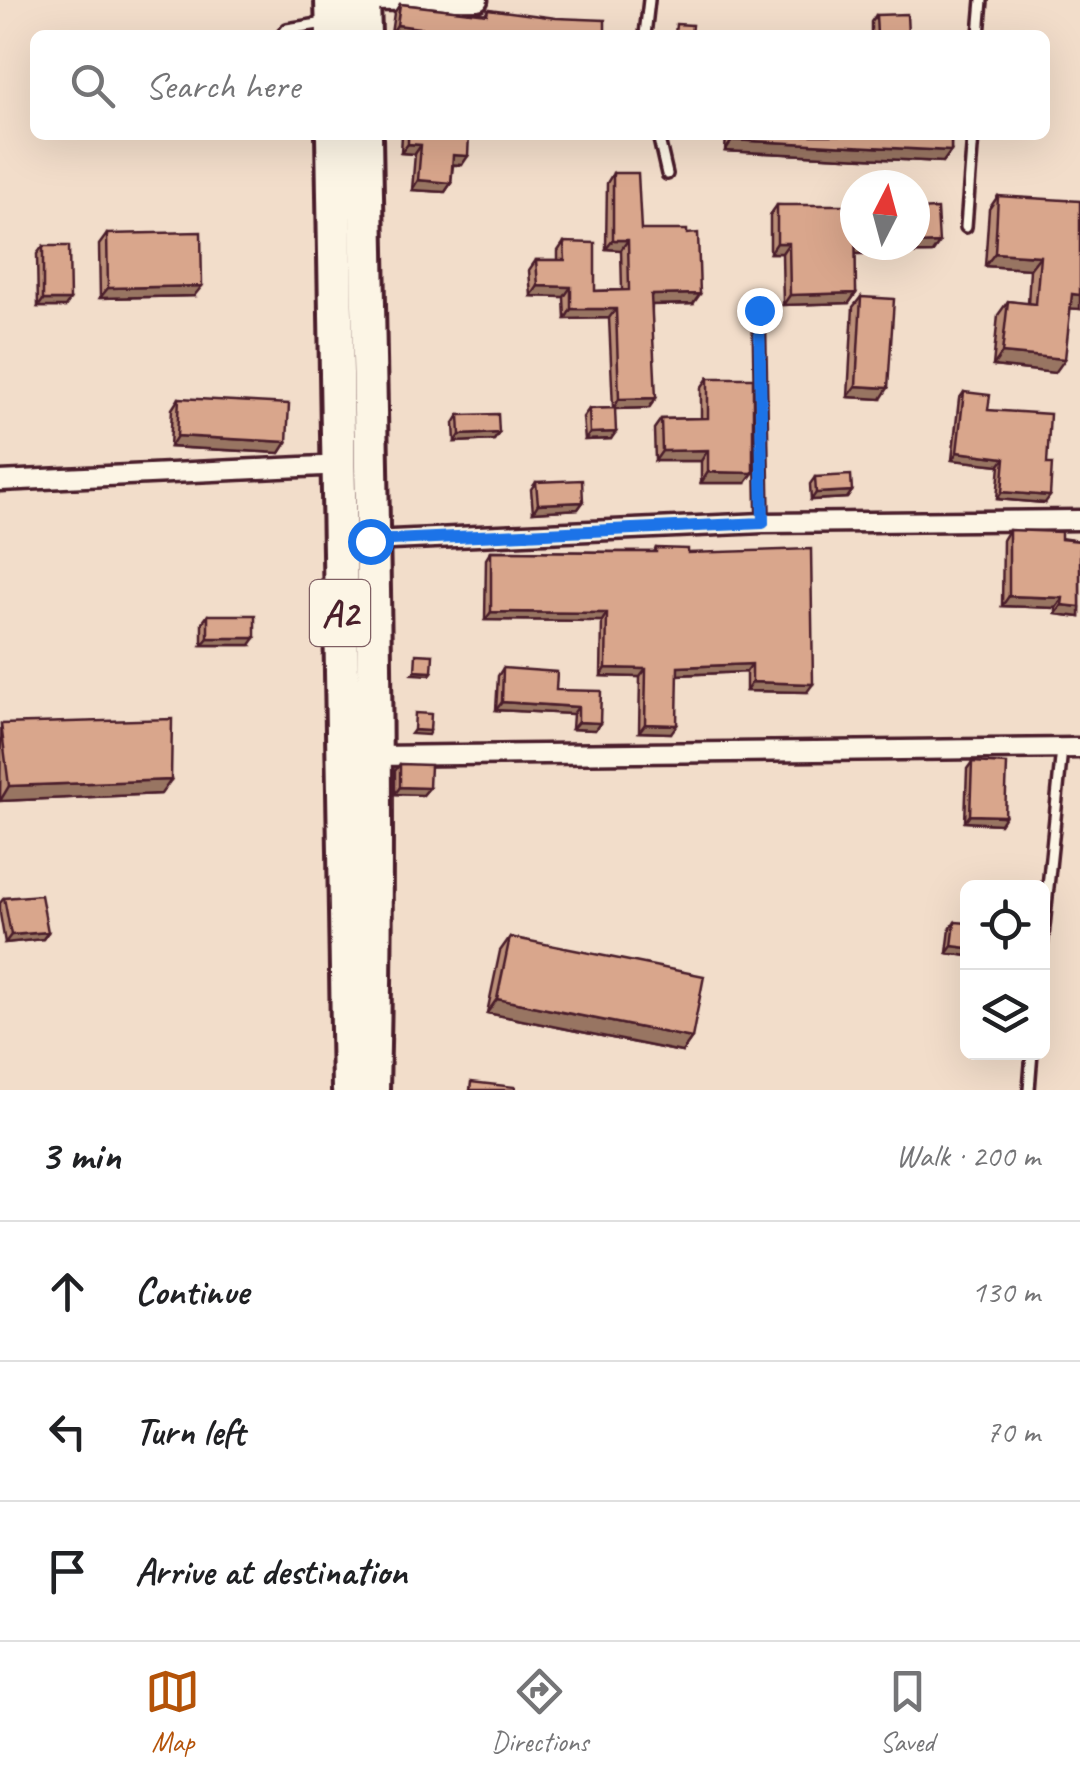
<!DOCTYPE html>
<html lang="en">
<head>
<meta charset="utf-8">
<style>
	body { margin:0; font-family:Caveat,sans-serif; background:#f6f6f6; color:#202124 }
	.controls { position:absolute; right:30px; bottom:30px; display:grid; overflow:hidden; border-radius:15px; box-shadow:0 10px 40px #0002 }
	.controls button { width:90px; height:90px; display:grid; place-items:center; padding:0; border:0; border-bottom:2px solid #e0e0e0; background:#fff; color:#202124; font:50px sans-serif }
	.compass { position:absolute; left:840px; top:170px; width:90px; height:90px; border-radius:50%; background:#fff; box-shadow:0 10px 40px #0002; rotate:6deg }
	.stop { position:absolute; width:30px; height:30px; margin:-22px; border:8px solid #1a73e8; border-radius:50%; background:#fff }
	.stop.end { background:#1a73e8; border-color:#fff; box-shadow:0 2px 10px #0008 }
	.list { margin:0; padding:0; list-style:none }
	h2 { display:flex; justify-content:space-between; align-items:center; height:130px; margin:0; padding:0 40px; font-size:42px }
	h2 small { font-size:32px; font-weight:400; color:#757577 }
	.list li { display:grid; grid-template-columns:65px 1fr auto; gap:30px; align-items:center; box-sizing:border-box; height:140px; padding:0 40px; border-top:2px solid #e0e0e0 }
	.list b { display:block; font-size:38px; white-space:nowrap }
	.list em { font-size:32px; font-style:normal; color:#757577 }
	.icon { flex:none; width:55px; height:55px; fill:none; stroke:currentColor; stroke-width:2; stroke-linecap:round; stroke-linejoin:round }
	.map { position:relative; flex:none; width:1080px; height:1090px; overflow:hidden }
	.search { position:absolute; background:#fff; box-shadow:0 10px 40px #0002; left:30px; right:30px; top:30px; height:110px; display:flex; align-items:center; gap:25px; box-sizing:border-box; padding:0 35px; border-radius:15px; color:#757577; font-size:38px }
	.sheet { height:550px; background:#fff }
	nav { display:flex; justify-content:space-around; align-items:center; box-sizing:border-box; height:140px; border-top:2px solid #e0e0e0; background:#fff; font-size:28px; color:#757577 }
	nav a { display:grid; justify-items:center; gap:5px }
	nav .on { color:#b45309 }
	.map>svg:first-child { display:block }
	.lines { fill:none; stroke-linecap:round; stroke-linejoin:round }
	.lane-casing { stroke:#4a1f2b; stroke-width:16 }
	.street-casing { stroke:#4a1f2b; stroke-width:25 }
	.highway-casing { stroke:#4a1f2b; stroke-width:40 }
	.lane { stroke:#fcf5e5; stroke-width:9 }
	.street { stroke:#fcf5e5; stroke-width:18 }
	.highway { stroke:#fcf5e5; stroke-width:32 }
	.wall { fill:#bb8f78; stroke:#4a1f2b; stroke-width:2.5 }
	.shaded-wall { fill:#987462; stroke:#4a1f2b; stroke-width:2.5 }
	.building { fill:#d9a68c; stroke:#4a1f2b; stroke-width:2.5 }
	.route { stroke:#1a73e8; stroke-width:12 }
	.labels { text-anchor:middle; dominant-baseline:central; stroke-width:9; stroke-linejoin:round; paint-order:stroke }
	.shield { fill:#fcf5e5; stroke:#7f5f63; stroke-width:2.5 }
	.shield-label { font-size:38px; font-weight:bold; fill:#4a1f2b }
</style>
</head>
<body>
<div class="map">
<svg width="1080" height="1090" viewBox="0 0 1080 1090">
	<rect width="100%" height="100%" fill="#f2ddca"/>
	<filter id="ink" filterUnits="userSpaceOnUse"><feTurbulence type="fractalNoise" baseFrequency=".01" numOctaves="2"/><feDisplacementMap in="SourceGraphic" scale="20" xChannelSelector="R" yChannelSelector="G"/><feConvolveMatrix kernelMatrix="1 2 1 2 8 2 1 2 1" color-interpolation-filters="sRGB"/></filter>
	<g filter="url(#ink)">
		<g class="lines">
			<defs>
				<path id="lane" d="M282,35L287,29L325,23
					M645,35L649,0
					M979,35L982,0
					M658,135L667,174
					M966,227L973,135
					M759,310L763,523
					M1042,946L1062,749
					M1029,1090L1032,1052"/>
				<path id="street" d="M363,1L478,0
					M0,481L344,465
					M370,541L763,523L1080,520
					M375,756L1080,748"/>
				<path id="highway" d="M332,0L333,35
					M363,0L364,35
					M333,135L349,1090
					M365,135C370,453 380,772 372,1090"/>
			</defs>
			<!-- lane casing -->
			<use href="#lane" class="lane-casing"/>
			<!-- street casing -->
			<use href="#street" class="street-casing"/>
			<!-- highway casing -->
			<use href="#highway" class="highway-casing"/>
			<!-- lane -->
			<use href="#lane" class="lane"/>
			<!-- street -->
			<use href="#street" class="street"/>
			<!-- highway -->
			<use href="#highway" class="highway"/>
		</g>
		<!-- wall -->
		<path class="wall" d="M400,4L485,14L488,9L605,35L391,34L394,13Z
			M876,15L908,35H871V22Z
			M402,135H469L462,165H453L451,183L445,192L412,190L415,154L401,153Z
			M726,135H951V151L943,162L725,151Z
			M613,173L641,230L693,304L652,305L649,408L615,409L611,439L585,440L583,417L589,409L613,408L609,318L565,319L564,297L531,296L529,270L536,260H558V251L564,242L595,291L622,290L621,250L606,249L607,183Z
			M998,196L1080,309L1070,308L1055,373L993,366L998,315L1008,301L1028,304L1030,269L985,266L989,209Z
			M777,205L853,208L939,243L932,253L855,254L856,293L849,303L783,305L782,253H770V215Z
			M107,234L194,296L100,298L99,245Z
			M43,246L65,307H38L37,254Z
			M861,297L881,399L848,397L853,307Z
			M708,378L746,483H701V461H655L654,429L661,419L701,418V388Z
			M964,392L988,410L1045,503L997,499L1000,465L952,460L959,399Z
			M179,398L287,442L280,453L170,447L172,409Z
			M459,415L499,433L494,440L455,442L454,423Z
			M815,477L852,491L847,498L811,500L810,484Z
			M536,482L583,502L578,509L533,512L531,489Z
			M1009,530L1080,541V617L1056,614V608L1002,606L1003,540Z
			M656,548L688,553L807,692L746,691V672L678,675L671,733L639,732L640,677L601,676L602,621L485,620L486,559L491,551L615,552H654Z
			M208,615L250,645H202V623Z
			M503,668L556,690L600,723L595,730L572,729L573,714L496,710L498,676Z
			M1,724L161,794L0,801Z
			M972,762L1005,816L1000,824L965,822L967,769Z
			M400,764L429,788L423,795L395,794V771Z
			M4,898L48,932L43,939L5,943L0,914V903Z
			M955,922L968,956L947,953L950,929Z
			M510,937L692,1038L682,1052L487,1013L500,951Z"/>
		<!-- shaded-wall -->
		<path class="shaded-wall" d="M397,25L451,32L449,35L391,34Z
			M732,140L951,151L943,162L725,151Z
			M408,144L421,145L415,154L401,153Z
			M453,155L468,156L462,165L447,164Z
			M418,180L451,183L445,192L412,190Z
			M613,240H628L621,250L606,249Z
			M777,243H789L782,253H770Z
			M939,243L932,253L847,254L855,245Z
			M995,253L1040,256L1030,269L985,266Z
			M202,286L194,296L100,298L108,288Z
			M538,286L571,287L564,297L531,296Z
			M856,293L849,303L783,305L790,295Z
			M700,294L693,304L645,305L651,295Z
			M1072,294L1080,295V309L1062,308Z
			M43,300H70L65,307H38Z
			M571,309H616L609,318L565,319Z
			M1002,353L1065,359L1055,373L993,366Z
			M856,386L888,388L881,399L848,397Z
			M656,398L649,408L613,409L619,399Z
			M616,432L611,439L585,440L590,433Z
			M499,433L494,440L455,442L460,435Z
			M177,436L287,442L280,453L170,447Z
			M708,450L701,461H655L662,451Z
			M957,452L1005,458L1000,465L952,460Z
			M708,472L753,473L746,483H701Z
			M852,491L847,498L811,500L816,493Z
			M1002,492L1050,496L1045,503L997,499Z
			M583,502L578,509L533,512L538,504Z
			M1009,596L1063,598L1056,608L1002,606Z
			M1062,605L1080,607V617L1056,614Z
			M491,612L607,613L602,621L485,620Z
			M208,638H255L250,645H202Z
			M752,664L746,672L673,675L678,667Z
			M606,668L646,669L640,677L601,676Z
			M415,671L432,672L430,675L412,674Z
			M752,682L813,684L807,692L746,691Z
			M502,702L578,707L573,714L496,710Z
			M578,722L600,723L595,730L572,729Z
			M645,724L677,725L671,733L639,732Z
			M414,730L430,731L428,735L411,734Z
			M171,780L161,794L0,801L9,786Z
			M400,787L429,788L423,795L395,794Z
			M970,815L1005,816L1000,824L965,822Z
			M48,932L43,939L5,943L11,935Z
			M952,946L968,948V956L947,953Z
			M497,999L692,1038L682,1052L487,1013Z"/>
		<!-- building -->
		<path class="building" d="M400,4L487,14L488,9L556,18L605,20V35H451V32L397,25Z
			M907,14L908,35H877L876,15Z
			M676,24L692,25L691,35H675Z
			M408,135H469L468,156L453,155L451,183L418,180L421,145L408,144Z
			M733,135H951V151L732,140Z
			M613,173H638L641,230H687V234L698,233L700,294L651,295L656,398L619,399L616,309H571V287L538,286L536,260H565L564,242L595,243V291L629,290L628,240H613Z
			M998,196L1080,201V295L1072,294L1065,359L1002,353L1008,301L1036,304L1040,256L995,253Z
			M777,205H853V208H855L856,293L790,295L789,243H777Z
			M937,209L939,243L915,244V210Z
			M201,232L202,286L108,288L107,234Z
			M43,246H69L70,300H43Z
			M861,297L894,299L888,388L856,386Z
			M708,378H753V473L708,472V450L662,451L661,419L708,418Z
			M964,392L990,395L988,410L1050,414L1047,464H1052L1050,496L1002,492L1005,458L957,452Z
			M179,398L289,404L287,442L177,436Z
			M615,408L616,432L590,433L589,409Z
			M498,414L499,433L460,435L459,415Z
			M851,475L852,491L816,493L815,477Z
			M582,480L583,502L538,504L536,482Z
			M1009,530L1061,532V539L1080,541V607L1062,605L1063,598L1009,596Z
			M656,548L688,549V553L811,549L813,684L752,682V664L678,667L677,725L645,724L646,669L606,668L607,613L491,612V551L615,552H656Z
			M208,615H255V638H208Z
			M416,654L433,655L432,672L415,671Z
			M503,668L557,672L556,690L601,691L600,723L578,722V707L502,702Z
			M415,713L431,714L430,731L414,730Z
			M172,719L171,780L9,786L1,724Z
			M972,762L1007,764L1005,816L970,815Z
			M400,764L430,765L429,788L400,787Z
			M41,895L48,932L11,935L4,898Z
			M955,922L968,923V948L952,946Z
			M510,937L704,976L692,1038L497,999Z
			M471,1082L515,1087V1090H470Z"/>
	</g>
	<g class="lines" filter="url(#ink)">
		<!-- route -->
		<path class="route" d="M370,541L763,523L759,310"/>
	</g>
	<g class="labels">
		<!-- shield labels -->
		<rect class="shield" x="310" y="580" width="60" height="66" rx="8"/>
		<g class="shield-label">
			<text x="340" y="613">A2</text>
		</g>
	</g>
</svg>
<div class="controls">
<button><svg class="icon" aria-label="locate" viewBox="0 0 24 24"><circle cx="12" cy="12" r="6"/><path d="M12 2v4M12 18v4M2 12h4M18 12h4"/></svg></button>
<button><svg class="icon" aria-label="layers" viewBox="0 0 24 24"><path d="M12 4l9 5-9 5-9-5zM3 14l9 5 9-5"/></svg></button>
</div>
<svg class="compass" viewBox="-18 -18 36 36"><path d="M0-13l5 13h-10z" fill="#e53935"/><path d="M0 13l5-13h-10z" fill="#757577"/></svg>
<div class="stop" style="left:370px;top:541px"></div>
<div class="stop end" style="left:759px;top:310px"></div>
<div class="search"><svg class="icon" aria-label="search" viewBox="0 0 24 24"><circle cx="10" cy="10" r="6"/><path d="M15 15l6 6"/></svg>Search here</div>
</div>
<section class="sheet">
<h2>3 min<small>Walk · 200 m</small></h2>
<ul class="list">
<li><svg class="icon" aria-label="ahead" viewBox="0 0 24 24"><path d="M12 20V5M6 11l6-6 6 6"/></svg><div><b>Continue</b></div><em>130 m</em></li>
<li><svg class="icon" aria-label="left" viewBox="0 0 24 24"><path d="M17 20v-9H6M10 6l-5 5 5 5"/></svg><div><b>Turn left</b></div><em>70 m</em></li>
<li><svg class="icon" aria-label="arrive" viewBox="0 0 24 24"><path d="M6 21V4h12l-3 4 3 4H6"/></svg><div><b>Arrive at destination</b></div></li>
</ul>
</section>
<nav>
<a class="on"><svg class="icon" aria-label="map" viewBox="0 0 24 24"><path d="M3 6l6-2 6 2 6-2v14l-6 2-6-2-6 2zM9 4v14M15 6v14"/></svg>Map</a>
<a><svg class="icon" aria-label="directions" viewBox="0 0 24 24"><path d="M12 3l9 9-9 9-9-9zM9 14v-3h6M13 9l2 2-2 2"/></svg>Directions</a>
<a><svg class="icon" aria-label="saved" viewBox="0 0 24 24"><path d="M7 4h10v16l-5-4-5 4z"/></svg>Saved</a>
</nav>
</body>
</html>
